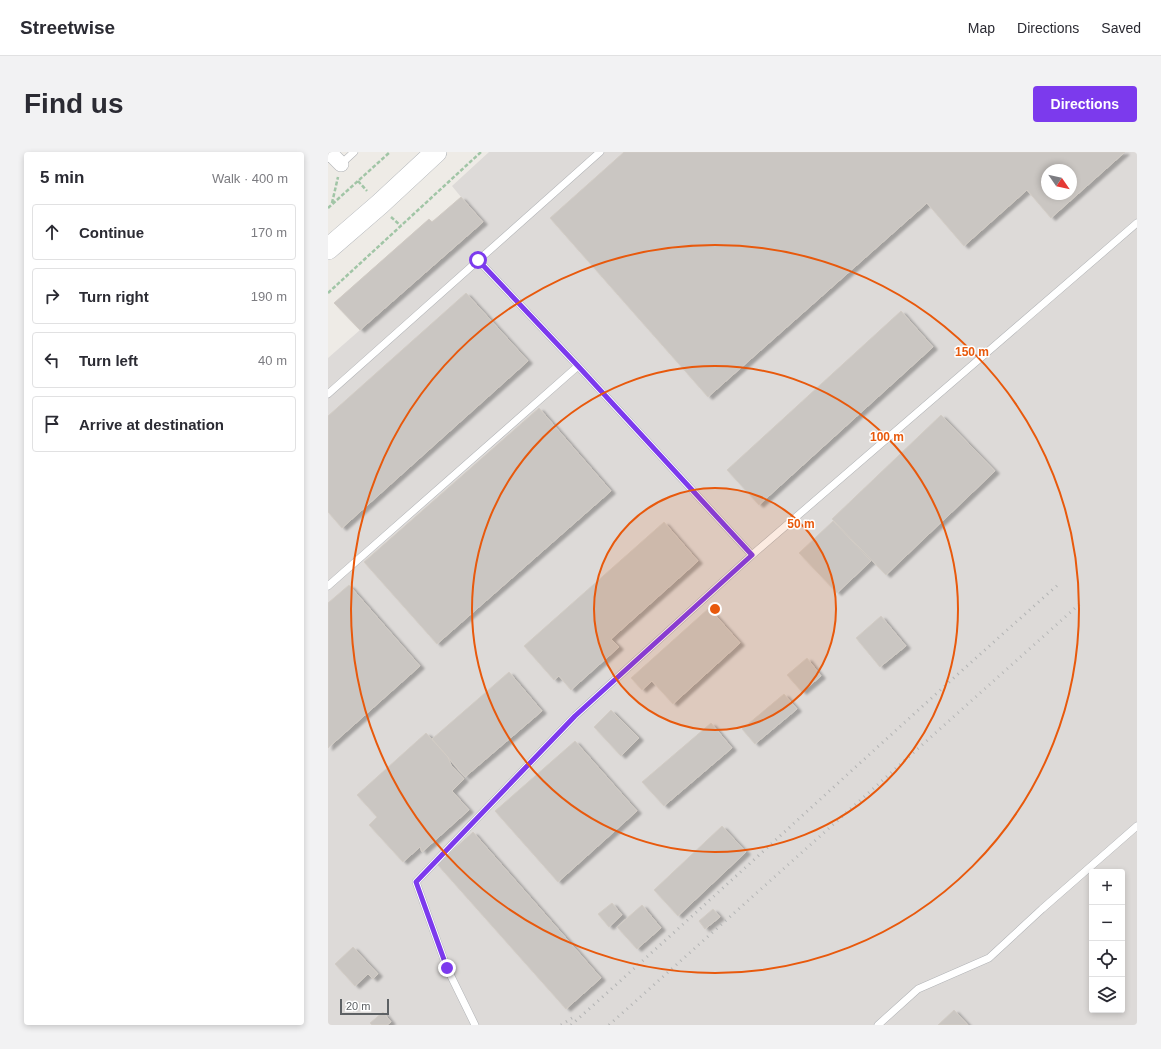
<!DOCTYPE html>
<html lang="en">
<head>
<meta charset="utf-8">
<style>
	body { margin:0; font-family:Helvetica,sans-serif; background:#f2f2f3; color:#2b2b33 }
	.controls { position:absolute; right:12px; bottom:12px; display:grid; overflow:hidden; border-radius:4px; box-shadow:0 2px 6px #0003 }
	.controls button { width:36px; height:36px; display:grid; place-items:center; padding:0; border:0; border-bottom:1px solid #e1e1e2; background:#fff; color:#2b2b33; font:20px sans-serif }
	.compass { position:absolute; left:713px; top:12px; width:36px; height:36px; border-radius:50%; background:#fff; box-shadow:0 2px 6px #0003; rotate:124deg }
	.scale { position:absolute; left:12px; bottom:10px; width:49px; box-sizing:border-box; padding-left:4px; border:2px solid #5d6164; border-top:0; font-size:11px; line-height:14px; white-space:nowrap; color:#5d6164; -webkit-text-stroke:3px #fff; paint-order:stroke }
	.stop { position:absolute; width:12px; height:12px; margin:-9px; border:3px solid #7c3aed; border-radius:50%; background:#fff }
	.stop.end { background:#7c3aed; border-color:#fff; box-shadow:0 1px 4px #0008 }
	.list { margin:0; padding:0; list-style:none }
	h2 { display:flex; justify-content:space-between; align-items:center; height:52px; margin:0; padding:0 16px; font-size:17px }
	h2 small { font-size:13px; font-weight:400; color:#7c7c81 }
	.list li { display:grid; grid-template-columns:26px 1fr auto; gap:12px; align-items:center; box-sizing:border-box; height:56px; margin:0 8px 8px; padding:0 8px; border:1px solid #e1e1e2; border-radius:4px }
	.list b { display:block; font-size:15px; white-space:nowrap }
	.list em { font-size:13px; font-style:normal; color:#7c7c81 }
	.icon { flex:none; width:22px; height:22px; fill:none; stroke:currentColor; stroke-width:2; stroke-linecap:round; stroke-linejoin:round }
	.map { position:relative; flex:none; width:809px; height:873px; overflow:hidden; border-radius:4px }
	header { display:flex; align-items:center; gap:24px; box-sizing:border-box; height:56px; padding:0 20px; background:#fff; border-bottom:1px solid #e1e1e2 }
	header strong { font-size:19px }
	nav { display:flex; gap:22px; margin-inline-start:auto; font-size:14px }
	.intro { display:flex; align-items:center; justify-content:space-between; box-sizing:border-box; height:96px; padding:0 24px }
	h1 { margin:0; font-size:28px }
	.button { padding:10px 18px; border-radius:4px; background:#7c3aed; color:#fff; font-size:14px; font-weight:700 }
	main { display:flex; gap:24px; padding:0 24px }
	aside { flex:1; background:#fff; border-radius:4px; box-shadow:0 2px 6px #0003 }
	.map>svg:first-child { display:block }
	.industrial { fill:#dddad8; fill-rule:evenodd }
	.building { fill:#cac6c2; stroke:#d2ccc5; fill-rule:evenodd; filter:url(#shadow) }
	.lines { fill:none; stroke-linecap:round; stroke-linejoin:round }
	.lane-casing { stroke:#b1b3b6; stroke-width:8 }
	.street-casing { stroke:#b1b3b6; stroke-width:16 }
	.secondary-casing { stroke:#b2b5b9; stroke-width:22 }
	.path { stroke:#a1c5a6; stroke-width:2.5; stroke-dasharray:4 2; stroke-linecap:butt }
	.lane { stroke:#fff; stroke-width:7 }
	.street { stroke:#fff; stroke-width:15 }
	.secondary { stroke:#fff; stroke-width:21 }
	.rail { stroke:#b3b4b4; stroke-width:3; stroke-dasharray:1 5; stroke-linecap:butt }
	.route { stroke:#7c3aed; stroke-width:5 }
	.ring { fill:none; stroke:#e8590c; stroke-width:2 }
	.centre { fill:#e8590c; stroke:#fff; stroke-width:2 }
	.ring-label { font-size:12px; text-anchor:middle; font-weight:bold; fill:#e8590c; stroke:#fff; stroke-width:3; stroke-linejoin:round; paint-order:stroke }
</style>
</head>
<body>
<header>
<strong>Streetwise</strong>
<nav><a>Map</a><a>Directions</a><a>Saved</a></nav>
</header>
<div class="intro"><h1>Find us</h1><a class="button">Directions</a></div>
<main>
<aside>
<h2>5 min<small>Walk · 400 m</small></h2>
<ul class="list">
<li><svg class="icon" aria-label="ahead" viewBox="0 0 24 24"><path d="M12 20V5M6 11l6-6 6 6"/></svg><div><b>Continue</b></div><em>170 m</em></li>
<li><svg class="icon" aria-label="right" viewBox="0 0 24 24"><path d="M7 20v-9h11M14 6l5 5-5 5"/></svg><div><b>Turn right</b></div><em>190 m</em></li>
<li><svg class="icon" aria-label="left" viewBox="0 0 24 24"><path d="M17 20v-9H6M10 6l-5 5 5 5"/></svg><div><b>Turn left</b></div><em>40 m</em></li>
<li><svg class="icon" aria-label="arrive" viewBox="0 0 24 24"><path d="M6 21V4h12l-3 4 3 4H6"/></svg><div><b>Arrive at destination</b></div></li>
</ul>
</aside>
<div class="map">
<svg width="809" height="873" viewBox="0 0 809 873">
	<defs>
		<filter id="shadow"><feDropShadow dx="4.5" dy="2.5" stdDeviation="1" flood-color="#0004"/></filter>
	</defs>
	<rect width="100%" height="100%" fill="#eeebe6"/>
	<!-- industrial -->
	<path class="industrial" d="M161,0H809V873H0V206L32,178L6,151L101,67L104,70L133,45L124,34ZM719,18H743V42H719ZM764,720H794V858H764Z"/>
	<!-- building -->
	<path class="building" d="M296,0H797L723,66L699,38L636,94L599,51L380,245L222,66ZM719,18H743V42H719Z
		M133,45L155,70L32,178L6,151L101,67L104,70Z
		M138,141L200,209L14,376L0,360V264Z
		M573,159L605,195L431,353L399,318Z
		M211,256L283,339L109,492L36,410Z
		M613,263L667,319L558,423L504,367Z
		M505,369L543,409L509,441L471,401Z
		M336,370L370,409L283,487L291,495L243,538L231,524L226,528L196,494Z
		M21,433L92,514L0,596V451Z
		M381,456L412,491L345,552L324,529L314,538L303,526Z
		M553,464L578,494L552,515L528,486Z
		M479,506L493,524L474,540L459,523Z
		M181,520L214,559L137,625L104,587Z
		M456,542L469,557L427,592L414,577Z
		M283,558L311,586L293,604L266,575Z
		M383,571L404,596L336,654L314,630Z
		M98,581L120,605L123,613L136,627L124,639L141,658L94,700L92,695L75,710L41,673L49,665L29,643Z
		M247,589L309,659L230,730L167,659Z
		M394,674L418,700L350,764L326,738Z
		M145,680L273,826L238,857L109,712Z
		M284,751L294,763L281,775L270,762Z
		M314,753L333,776L309,797L289,775Z
		M385,757L392,765L377,777L371,769Z
		M25,795L50,822L45,827L40,822L27,834L7,812Z
		M626,858L640,873H610Z
		M55,860L63,870L59,873H44L42,871Z"/>
	<g class="lines">
		<defs>
			<path id="lane" d="M13,12L26,0
				M150,108L250,214L424,403
				M0,242L272,0
				M0,434L250,214
				M147,873L119,816L88,730L247,564L424,403L809,71
				M550,873L590,837L661,806L714,757L809,674"/>
			<path id="street" d="M1,0L13,12"/>
			<path id="secondary" d="M0,97L52,52L108,0"/>
		</defs>
		<!-- lane casing -->
		<use href="#lane" class="lane-casing"/>
		<!-- street casing -->
		<use href="#street" class="street-casing"/>
		<!-- secondary casing -->
		<use href="#secondary" class="secondary-casing"/>
		<!-- path -->
		<path class="path" d="M30,29L39,39
			M4,51L10,25
			M0,56L62,0
			M63,65L73,74
			M0,141L153,0"/>
		<!-- lane -->
		<use href="#lane" class="lane"/>
		<!-- street -->
		<use href="#street" class="street"/>
		<!-- secondary -->
		<use href="#secondary" class="secondary"/>
		<!-- rail -->
		<path class="rail" d="M233,873L247,864
			M243,873C407,727 568,576 732,431
			M281,873L755,449"/>
	</g>
	<g class="lines">
		<!-- route -->
		<path class="route" d="M119,816L88,730L247,564L424,403L250,214L150,108"/>
	</g>
	<!-- distance rings -->
	<circle cx="387" cy="457" r="121" fill="#e8590c" fill-opacity=".12"/>
	<g class="ring">
		<circle cx="387" cy="457" r="121"/>
		<circle cx="387" cy="457" r="243"/>
		<circle cx="387" cy="457" r="364"/>
	</g>
	<circle cx="387" cy="457" r="6" class="centre"/>
	<g class="ring-label">
		<text x="644" y="204">150 m</text>
		<text x="559" y="289">100 m</text>
		<text x="473" y="376">50 m</text>
	</g>
</svg>
<div class="controls">
<button>+</button>
<button>−</button>
<button><svg class="icon" aria-label="locate" viewBox="0 0 24 24"><circle cx="12" cy="12" r="6"/><path d="M12 2v4M12 18v4M2 12h4M18 12h4"/></svg></button>
<button><svg class="icon" aria-label="layers" viewBox="0 0 24 24"><path d="M12 4l9 5-9 5-9-5zM3 14l9 5 9-5"/></svg></button>
</div>
<svg class="compass" viewBox="-18 -18 36 36"><path d="M0-13l5 13h-10z" fill="#e53935"/><path d="M0 13l5-13h-10z" fill="#7c7c81"/></svg>
<div class="scale">20 m</div>
<div class="stop" style="left:150px;top:108px"></div>
<div class="stop end" style="left:119px;top:816px"></div>
</div>
</main>
</body>
</html>
